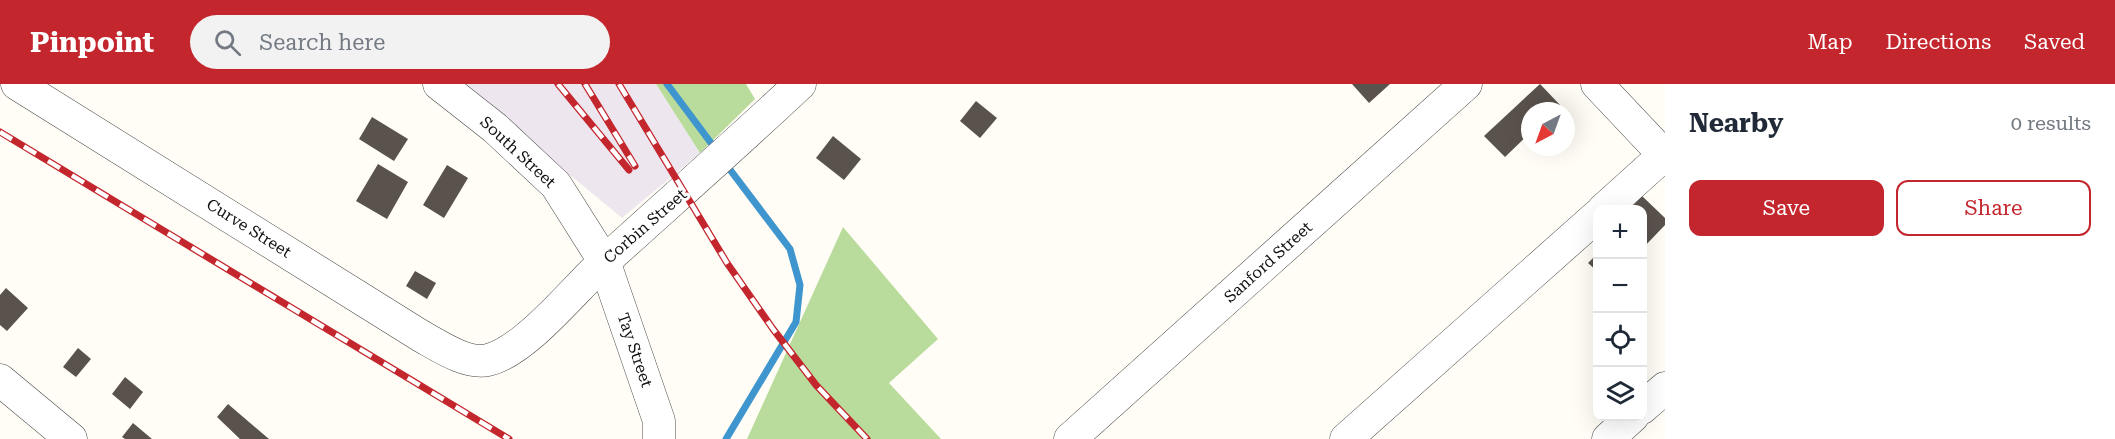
<!DOCTYPE html>
<html lang="en">
<head>
<meta charset="utf-8">
<style>
	body { margin:0; font-family:"Roboto Serif",serif; background:#f2f2f3; color:#1f2937 }
	.controls { position:absolute; right:18px; bottom:18px; display:grid; overflow:hidden; border-radius:12px; box-shadow:0 6px 24px #0002 }
	.controls button { width:54px; height:54px; display:grid; place-items:center; padding:0; border:0; border-bottom:2px solid #e0e1e3; background:#fff; color:#1f2937; font:30px sans-serif }
	.compass { position:absolute; left:1521px; top:18px; width:54px; height:54px; border-radius:50%; background:#fff; box-shadow:0 6px 24px #0002; rotate:221deg }
	.list { margin:0; padding:0; list-style:none }
	h2 { display:flex; justify-content:space-between; align-items:center; height:78px; margin:0; padding:0 24px; font-size:26px }
	h2 small { font-size:20px; font-weight:400; color:#747a83 }
	.actions { display:flex; gap:12px; padding:18px 24px }
	.actions a { flex:1; padding:14px 0; border:2px solid #c4262e; border-radius:12px; text-align:center; font-size:21px; color:#c4262e }
	.actions .main { background:#c4262e; color:#fff }
	.icon { flex:none; width:33px; height:33px; fill:none; stroke:currentColor; stroke-width:2; stroke-linecap:round; stroke-linejoin:round }
	.map { position:relative; flex:none; width:1665px; height:355px; overflow:hidden }
	header { display:flex; align-items:center; gap:36px; box-sizing:border-box; height:84px; padding:0 30px; background:#c4262e; color:#fff }
	header strong { font-size:28px }
	nav { display:flex; gap:33px; margin-inline-start:auto; font-size:21px }
	.search { width:420px; height:54px; background:#f2f2f3; display:flex; align-items:center; gap:15px; box-sizing:border-box; padding:0 21px; border-radius:33px; color:#747a83; font-size:22px }
	main { display:flex }
	aside { flex:1; background:#fff }
	.map>svg:first-child { display:block }
	.industrial { fill:#eee6ef }
	.forest { fill:#b9dc9c }
	.lines { fill:none; stroke-linecap:round; stroke-linejoin:round }
	.stream { stroke:#3f96cf; stroke-width:7 }
	.building { fill:#5a524d }
	.minor-casing { stroke:#444; stroke-width:33 }
	.minor { stroke:#fff; stroke-width:32 }
	.rail-casing { stroke:#c4262e; stroke-width:7 }
	.rail { stroke:#fff; stroke-width:4.5; stroke-dasharray:14; stroke-linecap:butt }
	.labels { text-anchor:middle; dominant-baseline:central; stroke-width:6; stroke-linejoin:round; paint-order:stroke }
	.street-label { font-size:16px; fill:#111; stroke:#fff }
</style>
</head>
<body>
<header>
<strong>Pinpoint</strong>
<div class="search"><svg class="icon" aria-label="search" viewBox="0 0 24 24"><circle cx="10" cy="10" r="6"/><path d="M15 15l6 6"/></svg>Search here</div>
<nav><a>Map</a><a>Directions</a><a>Saved</a></nav>
</header>
<main>
<div class="map">
<svg width="1665" height="355" viewBox="0 0 1665 355">
	<rect width="100%" height="100%" fill="#fffdf5"/>
	<!-- industrial -->
	<path class="industrial" d="M460,0H656L700,69L622,134Z"/>
	<!-- forest -->
	<path class="forest" d="M656,0H746L755,15L700,69Z
		M843,143L938,255L889,299L941,355H747Z"/>
	<g class="lines">
		<!-- stream -->
		<path class="stream" d="M667,0L717,67
			M725,79L790,165L800,201L796,238L726,355"/>
	</g>
	<!-- building -->
	<path class="building" d="M1352,0H1390L1369,19Z
		M1540,0L1560,21L1553,27H1530V49L1505,73L1484,52Z
		M976,17L997,34L980,54L960,37Z
		M372,33L408,55L394,77L359,55Z
		M833,52L861,75L844,96L816,74Z
		M378,80L408,98L387,135L356,117Z
		M447,81L468,94L444,134L423,121Z
		M1642,112L1665,134V141L1642,165V126H1629Z
		M1598,169V188L1588,179Z
		M415,187L436,199L427,215L406,202Z
		M6,204L28,224L7,247L0,241V211Z
		M78,264L91,275L76,293L63,283Z
		M125,293L143,308L130,325L112,310Z
		M228,320L269,355H240L217,333Z
		M133,339L152,355H125L122,353Z"/>
	<g class="lines">
		<defs>
			<path id="minor" d="M17,0L421,252C439,262 467,281 488,276C526,267 575,204 605,177C670,118 736,60 800,0
				M439,0L495,44L556,101L604,177L659,337V355
				M1597,0L1665,72
				M1603,126L1664,71
				M0,296L71,355
				M1642,324L1665,304
				M1070,355L1466,0
				M1346,355L1598,131
				M1608,355L1633,332"/>
		</defs>
		<!-- minor casing -->
		<use href="#minor" class="minor-casing"/>
		<!-- minor -->
		<use href="#minor" class="minor"/>
		<defs>
			<path id="rail" d="M558,0L629,86
				M585,0L635,82
				M619,0L727,179L773,245L816,301L867,355
				M0,48L509,355"/>
		</defs>
		<!-- rail casing -->
		<use href="#rail" class="rail-casing"/>
		<!-- rail -->
		<use href="#rail" class="rail"/>
	</g>
	<g class="labels">
		<!-- street labels -->
		<g class="street-label">
			<text transform="translate(518 68) rotate(43)">South Street</text>
			<text transform="translate(645 142) rotate(-41)">Corbin Street</text>
			<text transform="translate(249 144) rotate(32)">Curve Street</text>
			<text transform="translate(1268 178) rotate(-42)">Sanford Street</text>
			<text transform="translate(635 266) rotate(71)">Tay Street</text>
		</g>
	</g>
</svg>
<div class="controls">
<button>+</button>
<button>−</button>
<button><svg class="icon" aria-label="locate" viewBox="0 0 24 24"><circle cx="12" cy="12" r="6"/><path d="M12 2v4M12 18v4M2 12h4M18 12h4"/></svg></button>
<button><svg class="icon" aria-label="layers" viewBox="0 0 24 24"><path d="M12 4l9 5-9 5-9-5zM3 14l9 5 9-5"/></svg></button>
</div>
<svg class="compass" viewBox="-18 -18 36 36"><path d="M0-13l5 13h-10z" fill="#e53935"/><path d="M0 13l5-13h-10z" fill="#747a83"/></svg>
</div>
<aside>
<h2>Nearby<small>0 results</small></h2>
<ul class="list">
</ul>
<div class="actions"><a class="main">Save</a><a>Share</a></div>
</aside>
</main>
</body>
</html>
